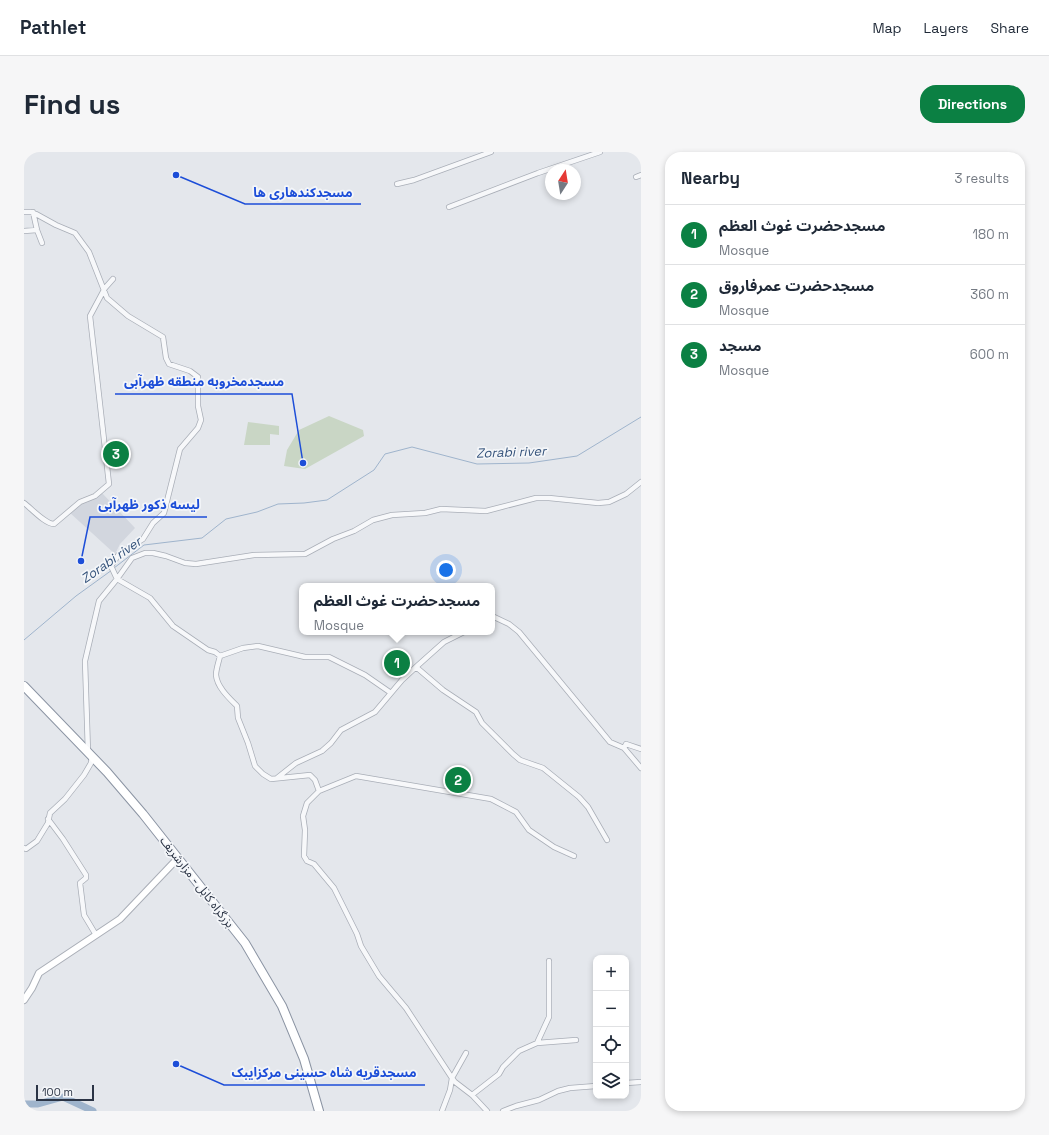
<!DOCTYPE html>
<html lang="en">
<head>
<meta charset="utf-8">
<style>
	body { margin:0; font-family:"Space Grotesk","Noto Sans Arabic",sans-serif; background:#f6f6f7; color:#1f2937 }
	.controls { position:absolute; right:12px; bottom:12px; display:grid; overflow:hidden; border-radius:8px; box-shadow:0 2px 6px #0003 }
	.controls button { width:36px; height:36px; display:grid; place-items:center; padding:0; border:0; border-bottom:1px solid #e0e1e3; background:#fff; color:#1f2937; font:20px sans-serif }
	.compass { position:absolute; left:521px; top:12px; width:36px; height:36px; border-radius:50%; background:#fff; box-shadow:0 2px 6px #0003; rotate:12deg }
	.scale { position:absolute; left:12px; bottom:10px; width:58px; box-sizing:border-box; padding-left:4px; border:2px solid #2b3445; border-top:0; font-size:11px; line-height:14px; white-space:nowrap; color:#2b3445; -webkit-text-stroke:3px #f4f6f9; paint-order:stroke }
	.you { position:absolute; left:422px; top:418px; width:14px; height:14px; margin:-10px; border:3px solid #fff; border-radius:50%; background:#1a73e8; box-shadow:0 0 0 6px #1a73e833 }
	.badge { display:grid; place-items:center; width:26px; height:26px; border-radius:50%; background:#0b8043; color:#fff; font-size:13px; font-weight:700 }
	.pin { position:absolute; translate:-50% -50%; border:2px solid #fff; box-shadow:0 1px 4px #0006 }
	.popup { position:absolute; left:275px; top:431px; width:196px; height:52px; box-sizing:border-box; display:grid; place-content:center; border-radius:8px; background:#fff; filter:drop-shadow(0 1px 3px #0005); font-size:13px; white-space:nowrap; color:#747a83 }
	.popup b { font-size:15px; color:#1f2937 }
	.popup::after { content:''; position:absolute; left:50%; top:100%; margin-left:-8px; border:8px solid transparent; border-top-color:#fff }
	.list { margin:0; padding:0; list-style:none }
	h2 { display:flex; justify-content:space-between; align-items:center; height:52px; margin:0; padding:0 16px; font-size:17px }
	h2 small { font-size:13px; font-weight:400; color:#747a83 }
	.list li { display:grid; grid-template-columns:26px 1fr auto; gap:12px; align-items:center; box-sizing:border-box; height:60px; padding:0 16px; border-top:1px solid #e0e1e3 }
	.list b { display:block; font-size:15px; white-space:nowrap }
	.list p { margin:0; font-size:13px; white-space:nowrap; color:#747a83 }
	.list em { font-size:13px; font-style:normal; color:#747a83 }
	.icon { flex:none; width:22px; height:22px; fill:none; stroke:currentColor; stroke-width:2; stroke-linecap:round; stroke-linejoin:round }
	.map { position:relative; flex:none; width:617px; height:959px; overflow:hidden; border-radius:16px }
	header { display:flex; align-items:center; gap:24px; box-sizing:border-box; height:56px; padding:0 20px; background:#fff; border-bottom:1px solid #e0e1e3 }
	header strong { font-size:19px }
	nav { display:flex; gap:22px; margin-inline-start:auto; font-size:14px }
	.intro { display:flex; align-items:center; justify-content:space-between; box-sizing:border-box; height:96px; padding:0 24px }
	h1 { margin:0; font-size:28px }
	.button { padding:10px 18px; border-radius:16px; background:#0b8043; color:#fff; font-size:14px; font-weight:700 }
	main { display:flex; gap:24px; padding:0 24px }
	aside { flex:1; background:#fff; border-radius:16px; box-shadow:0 2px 6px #0003 }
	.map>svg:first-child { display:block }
	.built { fill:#d2d6de }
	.green { fill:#c9d6c5 }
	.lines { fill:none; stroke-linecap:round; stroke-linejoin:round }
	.stream { stroke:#9fb4cc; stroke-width:1 }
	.river { stroke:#9fb4cc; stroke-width:7 }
	.street-casing { stroke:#a9aeb7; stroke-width:6 }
	.secondary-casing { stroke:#a9aeb7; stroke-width:8 }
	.highway-casing { stroke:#8b94a3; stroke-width:10 }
	.street { stroke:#f7f8fa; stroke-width:4.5 }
	.secondary { stroke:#fff; stroke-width:6 }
	.highway { stroke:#fff; stroke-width:8 }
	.labels { text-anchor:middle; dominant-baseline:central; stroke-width:3.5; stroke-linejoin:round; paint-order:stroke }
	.street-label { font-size:12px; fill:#2b3445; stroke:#f4f6f9 }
	.water-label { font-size:13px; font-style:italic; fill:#34527a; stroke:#f4f6f9 }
	.leader { fill:none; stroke:#1d4ed8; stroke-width:1.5 }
	.callout-dot { fill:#1d4ed8; stroke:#f4f6f9; stroke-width:1.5 }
	.callout-label { font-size:13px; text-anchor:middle; font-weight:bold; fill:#1d4ed8; stroke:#f4f6f9; stroke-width:3.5; stroke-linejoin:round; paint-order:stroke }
</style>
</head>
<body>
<header>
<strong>Pathlet</strong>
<nav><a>Map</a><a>Layers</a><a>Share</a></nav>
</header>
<div class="intro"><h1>Find us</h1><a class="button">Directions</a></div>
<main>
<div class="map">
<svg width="617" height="959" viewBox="0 0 617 959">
	<rect width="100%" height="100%" fill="#e4e7ec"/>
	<!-- built -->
	<path class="built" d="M78,341L111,376L96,392L91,402L45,360L59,347L63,350Z"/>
	<!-- green -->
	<path class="green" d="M305,264L339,278L340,284L281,317L260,314L263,298L275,278Z
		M224,270L255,274V283L246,282V293H220Z"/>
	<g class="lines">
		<!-- stream -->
		<path class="stream" d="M90,416L120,393L178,386L202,367L233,360L254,352L280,351L303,348L350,318L361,302L388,295L453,312L505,311L553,304L617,265
			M0,488L52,444L88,418"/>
		<!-- river -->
		<path class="river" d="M0,952H14L39,945L69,959"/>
		<defs>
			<path id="street" d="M612,25L617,23
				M373,32L390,28L467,0
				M425,55L514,21L576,0
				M0,60H7L12,62L32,73L51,81L65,100L83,146L104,164L139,185L142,206L145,212L166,219L174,225V254L177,268L174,276L156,297L140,361L129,371L119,387L95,402L87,414L93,427L126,446L149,474L184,498L191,500L196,504C195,509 192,517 192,523C193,535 205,546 213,554L214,566L224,591L231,614L239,622L247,627L286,623L291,628L295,639L283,651L279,664L281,678L280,704L283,709L290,712L310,736L333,782L337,794L355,824L382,856L428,926L426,938L418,959
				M9,60L13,78L18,91
				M0,79L13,78
				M0,351C7,356 21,372 30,372L56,350L71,344L85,332L66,164L81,136L89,127
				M468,464L485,472L495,480L586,590L600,596L617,616
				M196,504L219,496L234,494L281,505H305L341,523L367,541
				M392,515L419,538L452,560L458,571L489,602L496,608L519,616L555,645L564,655L583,688
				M600,596L602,592L617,597
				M64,600L61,509L75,449L93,427L108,406L121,401H129L142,404L161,411L172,412L230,403L281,402L309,387L330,379L349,368L368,363L401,361L417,357L462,359L512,346H525L574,351L585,350L602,342L617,330
				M253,626L272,611L298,599L307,591L317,578L351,560L378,528L392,515L420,490L440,480
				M295,639L332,624L467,647L492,660L505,678L530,695L550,704
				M24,667L39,687L62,723V726L56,731L60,763L72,783
				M0,696L2,697L13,689L24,671L26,661L41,647L60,623L67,611L68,604
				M513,891L525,865V809
				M442,901L428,926L431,930L448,943L463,959
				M602,931L617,930
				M448,943L475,922L479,915L495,899L513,891L552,888
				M479,959L492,954L515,948L534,939L546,936L572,934"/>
			<path id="secondary" d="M0,848L8,836L15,821L96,767L154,706"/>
			<path id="highway" d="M0,534L83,620L119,662L221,791L258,854L280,907L295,959"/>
		</defs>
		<!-- street casing -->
		<use href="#street" class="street-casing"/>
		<!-- secondary casing -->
		<use href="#secondary" class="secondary-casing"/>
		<!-- highway casing -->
		<use href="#highway" class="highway-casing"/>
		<!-- street -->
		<use href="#street" class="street"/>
		<!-- secondary -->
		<use href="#secondary" class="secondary"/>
		<!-- highway -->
		<use href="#highway" class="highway"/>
	</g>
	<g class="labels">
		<!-- street labels -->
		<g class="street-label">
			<text transform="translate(173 730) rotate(52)">بزرگراه کابل - مزارشریف</text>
		</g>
		<!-- water labels -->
		<g class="water-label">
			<text transform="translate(487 300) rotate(-2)">Zorabi river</text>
			<text transform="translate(87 408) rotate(-35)">Zorabi river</text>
		</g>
	</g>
	<!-- callouts -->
	<path class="leader" d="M152 23L221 52H337M279 311L268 242H91M57 409L66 365H183M152 912L200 933H401"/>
	<g class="callout-dot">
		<circle cx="152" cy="23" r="4"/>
		<circle cx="279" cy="311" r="4"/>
		<circle cx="57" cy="409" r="4"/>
		<circle cx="152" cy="912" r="4"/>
	</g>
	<g class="callout-label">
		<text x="279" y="45">مسجدکندهاری ها</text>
		<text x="180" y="234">مسجدمخروبه منطقه ظهرآبی</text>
		<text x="125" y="357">لیسه ذکور ظهرآبی</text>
		<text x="300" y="925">مسجدقریه شاه حسینی مرکزایبک</text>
	</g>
</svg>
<div class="controls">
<button>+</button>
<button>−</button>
<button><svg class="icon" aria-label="locate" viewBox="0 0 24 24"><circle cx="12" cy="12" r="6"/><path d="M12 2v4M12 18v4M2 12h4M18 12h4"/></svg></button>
<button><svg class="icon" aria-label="layers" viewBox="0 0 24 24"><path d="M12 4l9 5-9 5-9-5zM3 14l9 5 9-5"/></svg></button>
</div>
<svg class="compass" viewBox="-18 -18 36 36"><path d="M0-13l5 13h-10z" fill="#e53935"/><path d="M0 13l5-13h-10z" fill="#747a83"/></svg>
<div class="scale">100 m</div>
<div class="you"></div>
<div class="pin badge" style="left:373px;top:511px">1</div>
<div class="popup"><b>مسجدحضرت غوث العظم</b>Mosque</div>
<div class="pin badge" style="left:434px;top:628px">2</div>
<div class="pin badge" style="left:92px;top:302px">3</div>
</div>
<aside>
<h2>Nearby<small>3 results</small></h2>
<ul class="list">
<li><span class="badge">1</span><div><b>مسجدحضرت غوث العظم</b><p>Mosque</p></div><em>180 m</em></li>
<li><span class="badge">2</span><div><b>مسجدحضرت عمرفاروق</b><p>Mosque</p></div><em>360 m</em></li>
<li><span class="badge">3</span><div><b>مسجد</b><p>Mosque</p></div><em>600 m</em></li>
</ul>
</aside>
</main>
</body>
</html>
